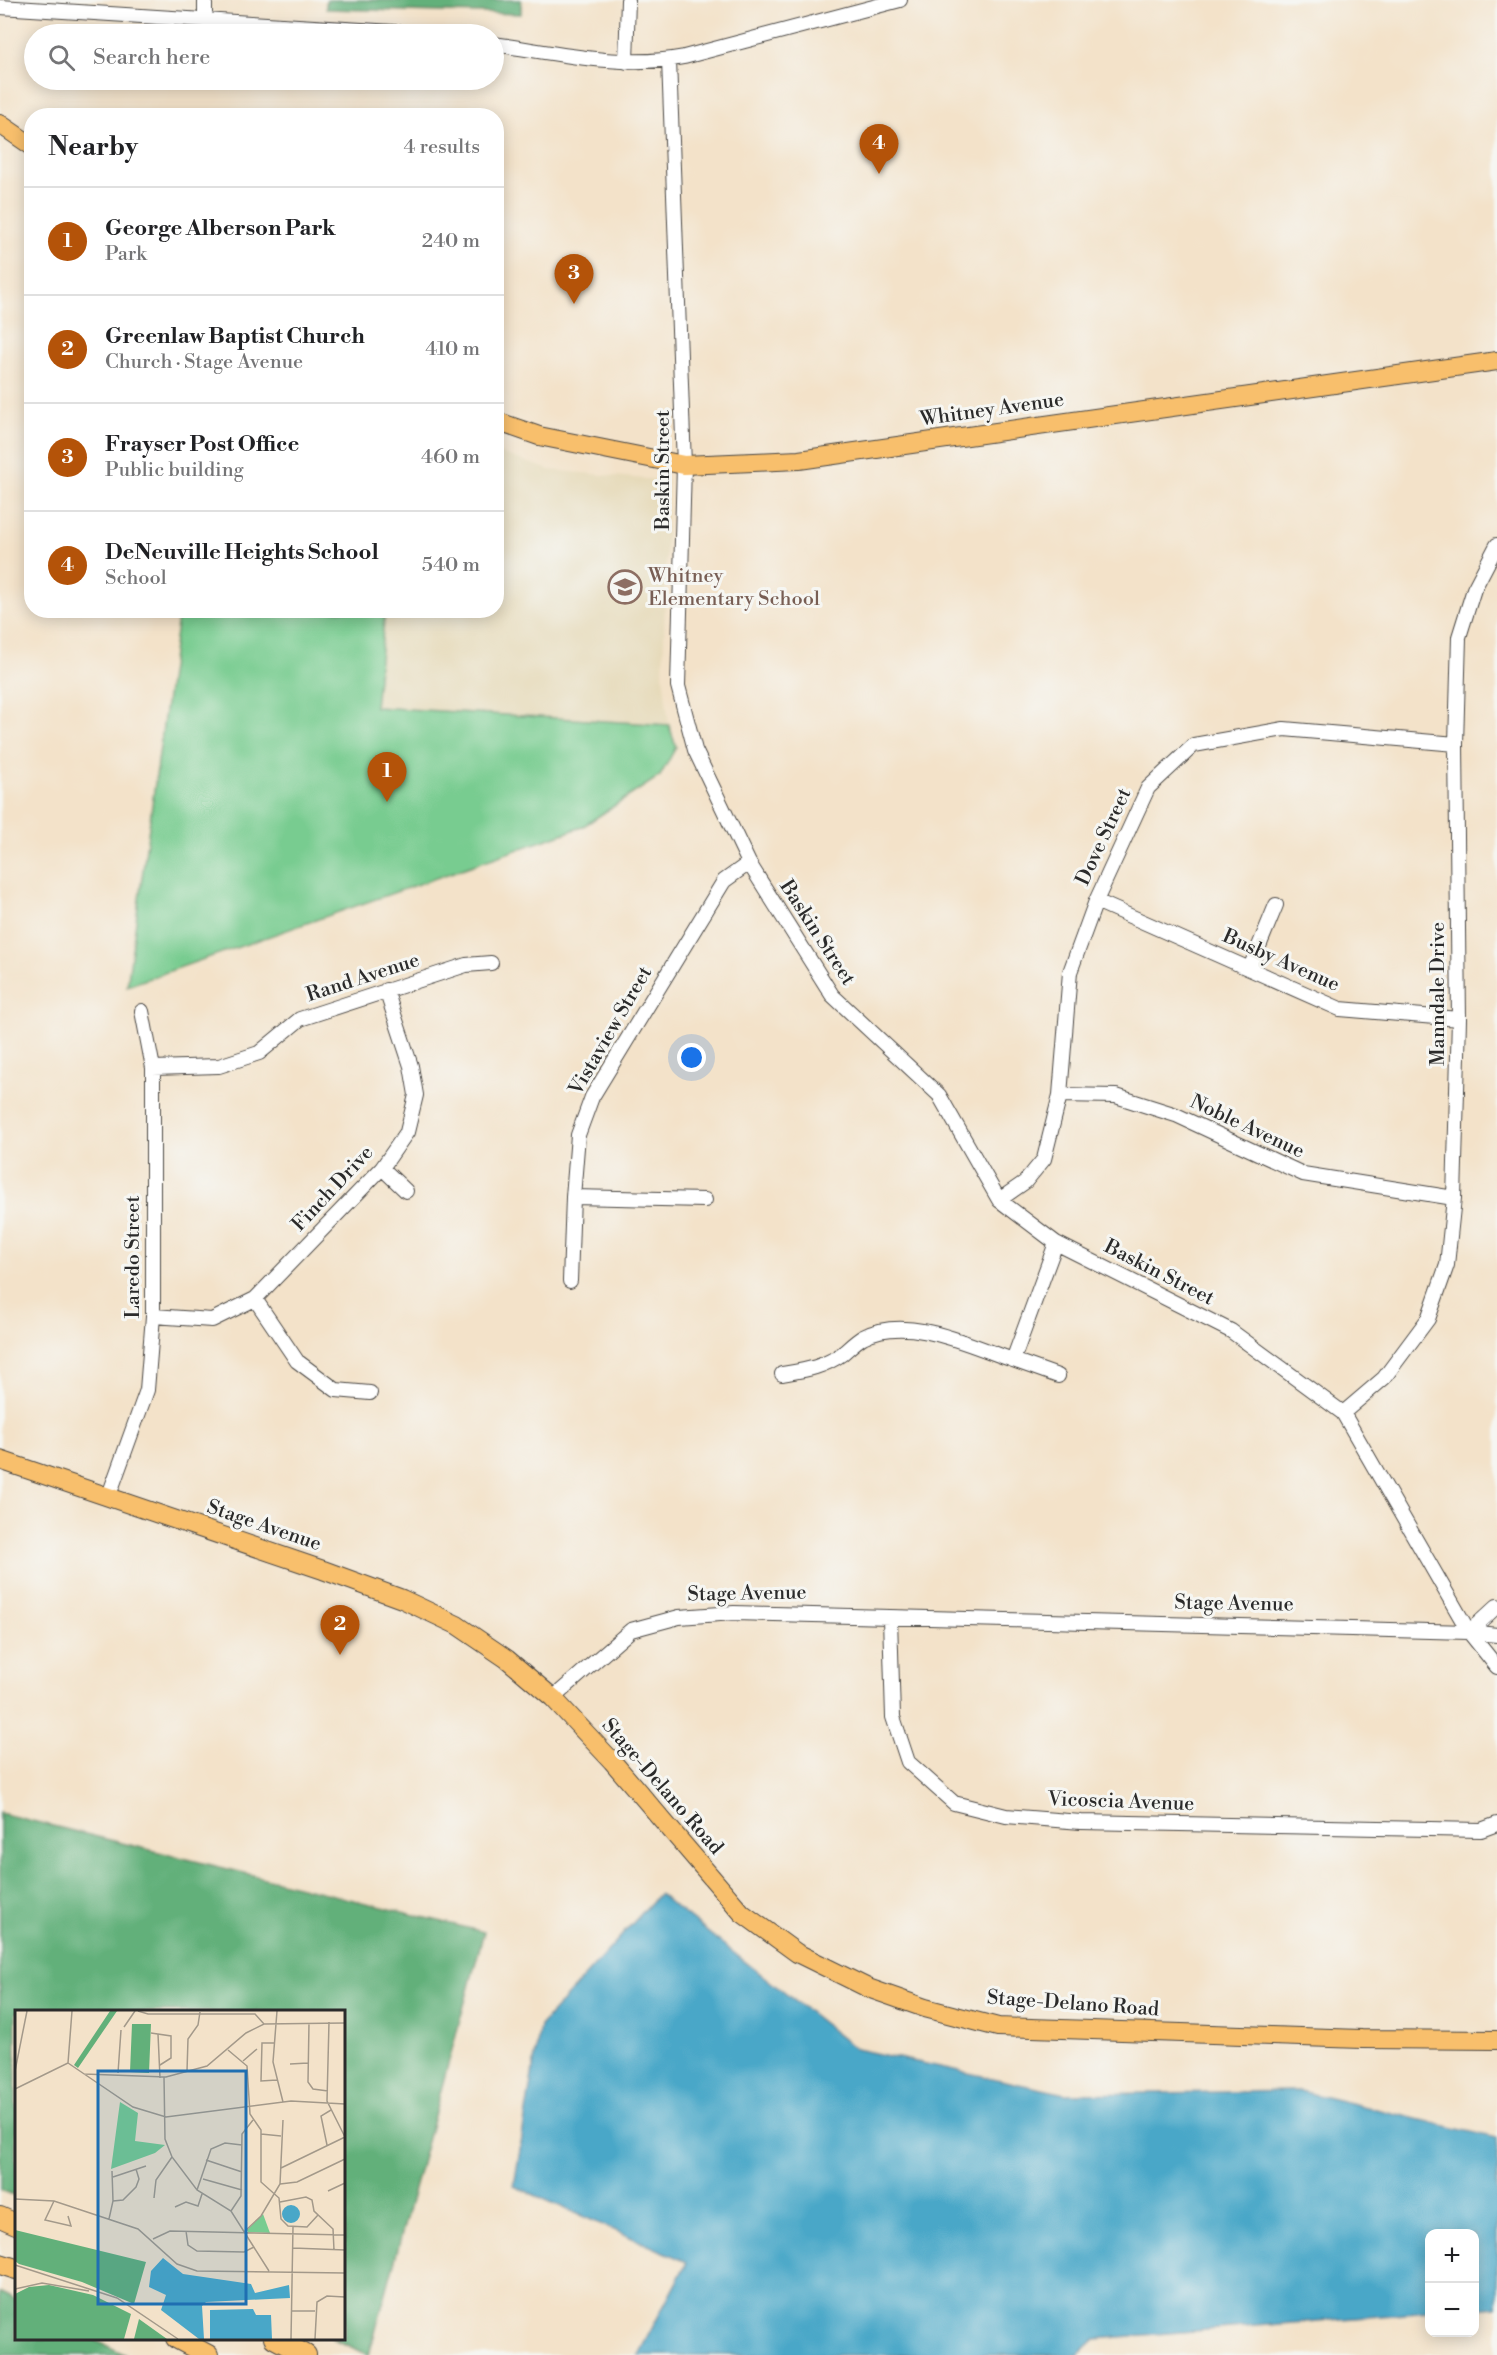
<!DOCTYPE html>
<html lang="en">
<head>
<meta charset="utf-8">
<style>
	body { margin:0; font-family:"Libre Bodoni",serif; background:#f6f6f6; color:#202124 }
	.controls { position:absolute; right:18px; bottom:18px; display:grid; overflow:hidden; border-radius:12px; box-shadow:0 3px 15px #0003 }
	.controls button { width:54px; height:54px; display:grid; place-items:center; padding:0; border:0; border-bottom:2px solid #e0e0e0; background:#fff; color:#202124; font:30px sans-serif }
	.you { position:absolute; left:692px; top:1058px; width:21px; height:21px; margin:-15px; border:4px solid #fff; border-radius:50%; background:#1a73e8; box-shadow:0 0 0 9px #1a73e833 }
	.badge { display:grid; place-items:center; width:39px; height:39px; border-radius:50%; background:#b45309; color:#fff; font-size:20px; font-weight:700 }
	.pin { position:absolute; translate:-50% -50px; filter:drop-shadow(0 2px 3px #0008) }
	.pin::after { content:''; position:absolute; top:32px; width:21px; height:18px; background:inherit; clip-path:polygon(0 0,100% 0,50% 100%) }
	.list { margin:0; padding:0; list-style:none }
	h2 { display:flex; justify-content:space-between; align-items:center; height:78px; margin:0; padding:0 24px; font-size:26px }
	h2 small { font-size:20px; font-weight:400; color:#757577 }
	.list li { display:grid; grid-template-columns:39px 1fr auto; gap:18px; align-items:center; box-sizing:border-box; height:108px; padding:0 24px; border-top:2px solid #e0e0e0 }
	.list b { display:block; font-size:22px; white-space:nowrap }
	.list p { margin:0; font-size:20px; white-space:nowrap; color:#757577 }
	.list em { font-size:20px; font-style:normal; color:#757577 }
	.icon { flex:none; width:33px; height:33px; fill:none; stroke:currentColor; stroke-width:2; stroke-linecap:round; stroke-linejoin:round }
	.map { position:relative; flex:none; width:1497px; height:2355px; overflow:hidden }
	.search { position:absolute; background:#fff; box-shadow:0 3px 15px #0003; left:24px; top:24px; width:480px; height:66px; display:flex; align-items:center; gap:15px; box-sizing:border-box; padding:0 21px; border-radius:33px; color:#757577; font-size:22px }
	.panel { position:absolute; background:#fff; box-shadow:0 3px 15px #0003; left:24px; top:108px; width:480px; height:510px; border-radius:24px }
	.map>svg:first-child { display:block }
	.built { fill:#e6daba }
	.green { fill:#78cc90; stroke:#527c5e; stroke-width:1.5 }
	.forest { fill:#62b07a; stroke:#466e52; stroke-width:1.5 }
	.water { fill:#49a7c8; stroke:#3a697a; stroke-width:1.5 }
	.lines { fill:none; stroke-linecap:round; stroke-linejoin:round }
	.minor-casing { stroke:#494643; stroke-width:16 }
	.major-casing { stroke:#494643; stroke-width:20 }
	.highway-casing { stroke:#494643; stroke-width:22 }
	.minor { stroke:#fff; stroke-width:14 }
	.major { stroke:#f8bf6c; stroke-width:18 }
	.highway { stroke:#f8bf6c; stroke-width:20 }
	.labels { text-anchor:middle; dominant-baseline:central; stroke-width:6; stroke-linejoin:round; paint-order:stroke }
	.street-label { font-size:20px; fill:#2b2b2b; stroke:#f6f6f2 }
	.education-label { font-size:20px; fill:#785e54; stroke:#f6f6f2; text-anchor:start }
	.inset-road { fill:none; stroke:#a3998a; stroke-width:1.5 }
	.view { fill:#1f6fb2; fill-opacity:0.15; stroke:#1f6fb2; stroke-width:3 }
	.inset-edge { fill:none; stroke:#2b2b2b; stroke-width:3 }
</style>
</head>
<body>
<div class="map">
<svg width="1497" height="2355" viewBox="0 0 1497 2355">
	<rect width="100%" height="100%" fill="#f6f6f2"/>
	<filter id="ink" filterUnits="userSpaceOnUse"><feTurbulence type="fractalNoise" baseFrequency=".0167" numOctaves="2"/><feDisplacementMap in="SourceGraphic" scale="12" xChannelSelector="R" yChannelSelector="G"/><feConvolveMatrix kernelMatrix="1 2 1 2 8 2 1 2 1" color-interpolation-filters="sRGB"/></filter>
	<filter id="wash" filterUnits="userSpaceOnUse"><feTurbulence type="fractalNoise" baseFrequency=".008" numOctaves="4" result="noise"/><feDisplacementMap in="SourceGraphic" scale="24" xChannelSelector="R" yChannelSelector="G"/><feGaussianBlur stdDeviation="1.35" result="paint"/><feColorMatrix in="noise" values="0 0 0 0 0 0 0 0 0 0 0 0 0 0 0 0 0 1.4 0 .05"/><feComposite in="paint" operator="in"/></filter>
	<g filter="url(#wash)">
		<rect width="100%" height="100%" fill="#f3e2c9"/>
		<!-- built -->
		<path class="built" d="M497,452L550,470L668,481L663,674L669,725L374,707L385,611L496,610Z"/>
		<!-- green -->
		<path class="green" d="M179,610L385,611L375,707L669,725L676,747L660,776L582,827L127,986Z"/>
		<!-- forest -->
		<path class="forest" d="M326,0H521V14L326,9Z
			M0,1813L484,1932L369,2355L333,2339L344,2338V2012H16V2196L0,2190Z
			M0,2292L16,2300V2338L93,2339L126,2355H0Z"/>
		<!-- water -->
		<path class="water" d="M659,1894L856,2049L1066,2094L1300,2091L1497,2138V2307L1475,2309L1474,2234H1430L1429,2312L1095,2339L1078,2355H638L687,2262L514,2186L540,2026Z"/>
	</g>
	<g filter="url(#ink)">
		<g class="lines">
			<defs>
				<path id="minor" d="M0,7L425,34
					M205,20V0
					M494,44C556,53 622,69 684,57L900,0
					M669,60L684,465L678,686L695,750L749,863L832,995L939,1095L999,1200L1056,1243L1231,1331L1343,1413L1469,1632L1497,1667
					M626,62L628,0
					M1096,901L1340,1009L1459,1019
					M1250,968L1276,905
					M153,1068L219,1066L259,1053L300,1019L466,965L491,963
					M1060,1095L1116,1096L1176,1115L1303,1174L1454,1198
					M382,1168L406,1191
					M573,1197L705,1200
					M999,1200L1025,1182L1044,1159L1060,1095L1070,972L1096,901L1148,788L1194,745L1284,729L1456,744
					M570,1281L573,1197L578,1135L592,1097L724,881L749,863
					M255,1299L297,1361L336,1390L370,1393
					M153,1316L212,1320L255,1299L382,1168L407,1132L416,1095L411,1066L386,990
					M1013,1360L1058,1376
					M782,1374C805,1370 822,1368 842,1354C849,1348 856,1341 863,1337C908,1314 969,1345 1013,1360L1056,1243
					M1343,1413L1384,1378L1428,1319L1447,1265L1454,1198L1459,1019L1456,744L1459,637L1474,589L1497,545
					M108,1498L147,1390L153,1316V1068L142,1011
					M890,1618L893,1717L908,1762L954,1803L1006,1816L1081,1822L1481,1830L1497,1824
					M1469,1632L1497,1606
					M553,1698L631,1630L679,1617L734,1613L1469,1632L1497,1635"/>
				<path id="major" d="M0,124L32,146
					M496,421L539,436L684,465L799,460L1497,361
					M0,1460L323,1570L402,1599L457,1625L507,1659L553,1698L612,1761L742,1913L797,1953L868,1988L925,2008L998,2027L1362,2039L1497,2040"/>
				<path id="highway" d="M0,2217L16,2224
					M0,2264L16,2269
					M176,2338L208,2355
					M274,2338L306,2355"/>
			</defs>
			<!-- minor casing -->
			<use href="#minor" class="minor-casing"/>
			<!-- major casing -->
			<use href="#major" class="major-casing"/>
			<!-- highway casing -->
			<use href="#highway" class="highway-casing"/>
			<!-- minor -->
			<use href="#minor" class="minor"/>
			<!-- major -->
			<use href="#major" class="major"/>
			<!-- highway -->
			<use href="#highway" class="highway"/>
		</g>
	</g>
	<!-- icons -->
	<defs>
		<symbol id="school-ring" viewBox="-11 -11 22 22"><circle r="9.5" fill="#f6f6f2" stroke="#8d6e63" stroke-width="1.5"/><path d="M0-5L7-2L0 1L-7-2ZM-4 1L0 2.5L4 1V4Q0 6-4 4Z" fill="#8d6e63"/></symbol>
	</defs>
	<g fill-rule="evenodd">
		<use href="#school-ring" x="606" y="568" width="38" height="38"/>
	</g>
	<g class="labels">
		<!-- street labels -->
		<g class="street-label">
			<text transform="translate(992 410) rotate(-8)">Whitney Avenue</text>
			<text transform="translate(663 470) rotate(-90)">Baskin Street</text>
			<text transform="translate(1104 837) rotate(-65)">Dove Street</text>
			<text transform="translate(817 933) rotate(57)">Baskin Street</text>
			<text transform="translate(1281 961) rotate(24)">Busby Avenue</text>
			<text transform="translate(363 978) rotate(-18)">Rand Avenue</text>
			<text transform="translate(1438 994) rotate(-90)">Manndale Drive</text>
			<text transform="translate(611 1031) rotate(-60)">Vistaview Street</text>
			<text transform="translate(1247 1127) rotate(25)">Noble Avenue</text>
			<text transform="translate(333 1189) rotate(-47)">Finch Drive</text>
			<text transform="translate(133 1257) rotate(-90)">Laredo Street</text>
			<text transform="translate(1159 1273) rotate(27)">Baskin Street</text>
			<text transform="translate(264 1526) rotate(19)">Stage Avenue</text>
			<text transform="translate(747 1594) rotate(-1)">Stage Avenue</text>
			<text transform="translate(1234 1604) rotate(1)">Stage Avenue</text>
			<text transform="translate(662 1787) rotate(49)">Stage-Delano Road</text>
			<text transform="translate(1121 1802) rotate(2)">Vicoscia Avenue</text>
			<text transform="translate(1073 2004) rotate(4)">Stage-Delano Road</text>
		</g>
		<!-- education labels -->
		<g class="education-label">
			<text x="648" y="576">Whitney<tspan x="648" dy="23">Elementary School</tspan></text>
		</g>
	</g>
	<!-- overview -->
	<g transform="translate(15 2010)">
		<rect width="330" height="330" fill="#f3e2c9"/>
		<path d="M105,92L123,103L120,131L150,135L140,143L96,159ZM248,204L255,223L233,222L232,220Z" fill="#78cc90"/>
		<path d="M95,1H102L63,58L59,55ZM117,14H136L134,63L115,62ZM0,220L131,252L119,294L67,272L4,254L0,251ZM34,275L78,285L116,304L109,329H0V284L14,277ZM124,309L152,329H119Z" fill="#62b07a"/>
		<path d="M267 204a9 9 0 1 1 18 0a9 9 0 1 1-18 0ZM148,248L168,264L236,274L240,283L274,275L275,288L191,292L187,296L189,329H184L146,300L151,285L134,277L136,261ZM238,299L241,305H256L257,329H195V300Z" fill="#49a7c8"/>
		<path class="inset-road" d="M123,1L133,4H240L249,14M262,1L258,52L268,92M314,12L312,91L330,127M294,13L293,72L298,79L313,81M109,17L120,1M136,23L156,26V48L145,55M143,24L145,68M259,33H247L246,71L262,70M213,40L232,56L235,104L246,120V172L264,188L266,209L273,216L292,217L303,205M228,51L242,39M53,53L118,97L151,107L276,91L330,94M275,54L293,53M0,61L12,1M172,61L173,29L183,15L185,2M103,63L106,20M69,64L151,67L192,56L231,23L249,14L330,13M149,67L150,129L157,147L182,180L216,201L254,261M0,79L53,53L57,1M246,124L266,126M312,135L306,106L316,100M191,150L227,162M266,158L330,127M98,167L131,156M188,169L227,180M265,174L282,172L330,149M182,180L196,139L210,133L227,135M313,181L330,173M139,188L141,170L157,147M0,189L39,191L123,219L162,254L182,261L330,263M39,191L30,210L56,216L53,206M98,191L108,190L121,177L124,169L121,159M265,192L291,187L297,190L299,201L318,219L319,240M160,197L171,192L183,196L187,184M216,201L226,186L227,124L238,110M94,209L98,191L97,161M171,221L173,235L182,241L229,242L239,237M229,222L246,206L265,174L268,110M138,229L155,221L330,225M278,238L330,240M0,255L102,288L163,329M0,279L27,273L74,281M276,301H300M276,329L278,217M300,329L302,292L312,286L330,287"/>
		<path class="view" d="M83,61H231V294H83Z"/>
		<rect width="330" height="330" class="inset-edge"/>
	</g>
</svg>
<div class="controls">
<button>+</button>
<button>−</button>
</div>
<div class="you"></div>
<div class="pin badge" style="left:387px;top:802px">1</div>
<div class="pin badge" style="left:340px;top:1655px">2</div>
<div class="pin badge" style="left:574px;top:304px">3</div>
<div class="pin badge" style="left:879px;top:174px">4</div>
<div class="search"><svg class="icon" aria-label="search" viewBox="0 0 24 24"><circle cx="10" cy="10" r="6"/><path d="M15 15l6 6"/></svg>Search here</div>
<section class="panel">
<h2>Nearby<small>4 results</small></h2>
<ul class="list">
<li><span class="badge">1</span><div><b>George Alberson Park</b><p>Park</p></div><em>240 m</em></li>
<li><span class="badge">2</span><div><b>Greenlaw Baptist Church</b><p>Church · Stage Avenue</p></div><em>410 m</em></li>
<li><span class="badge">3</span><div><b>Frayser Post Office</b><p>Public building</p></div><em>460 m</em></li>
<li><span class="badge">4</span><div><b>DeNeuville Heights School</b><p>School</p></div><em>540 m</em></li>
</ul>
</section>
</div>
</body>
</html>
